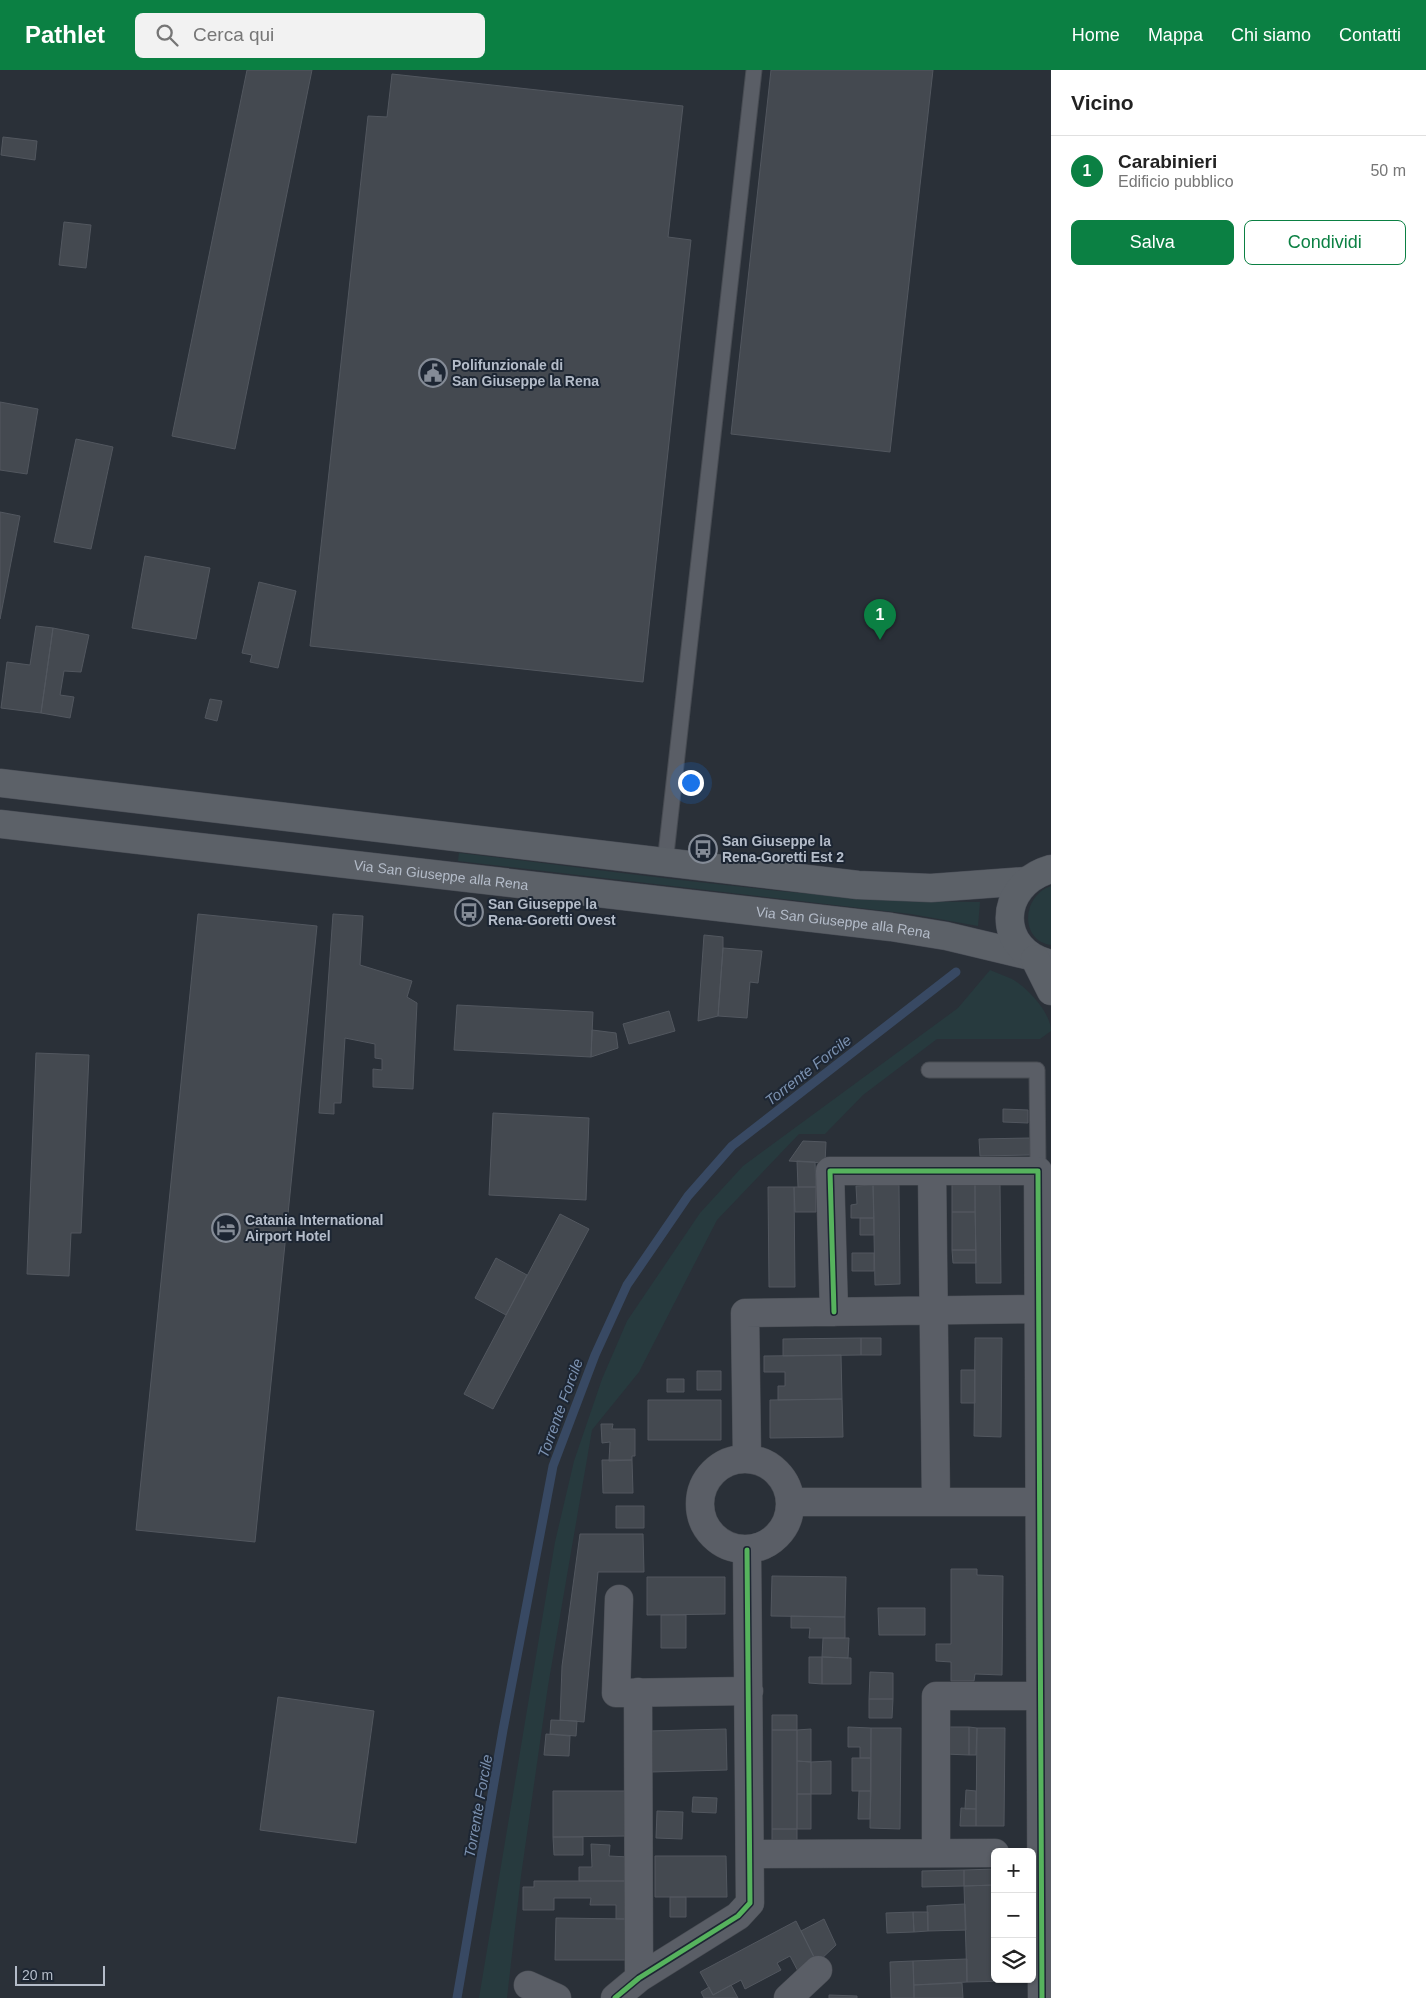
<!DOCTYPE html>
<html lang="it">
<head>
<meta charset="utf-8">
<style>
	body { margin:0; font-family:Helvetica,sans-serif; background:#f2f2f2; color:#222 }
	.controls { position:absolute; right:15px; bottom:15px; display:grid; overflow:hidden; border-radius:8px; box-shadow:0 1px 4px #0004 }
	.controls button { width:45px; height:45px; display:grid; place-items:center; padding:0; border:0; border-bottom:1px solid #e0e0e0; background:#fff; color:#222; font:25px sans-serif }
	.scale { position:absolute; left:15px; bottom:12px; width:90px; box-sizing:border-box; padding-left:5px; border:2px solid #b4bcc9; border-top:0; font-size:14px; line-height:18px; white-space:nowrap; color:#b4bcc9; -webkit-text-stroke:4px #1d2633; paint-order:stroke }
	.you { position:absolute; left:690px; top:712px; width:18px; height:18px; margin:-12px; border:4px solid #fff; border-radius:50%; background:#1a73e8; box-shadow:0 0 0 8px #1a73e833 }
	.badge { display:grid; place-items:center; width:32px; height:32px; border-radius:50%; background:#0b8043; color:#fff; font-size:16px; font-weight:700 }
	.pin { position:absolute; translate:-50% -41px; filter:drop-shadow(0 1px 2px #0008) }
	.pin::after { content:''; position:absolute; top:26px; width:18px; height:15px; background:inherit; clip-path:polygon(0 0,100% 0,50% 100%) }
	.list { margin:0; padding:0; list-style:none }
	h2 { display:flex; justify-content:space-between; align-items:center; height:65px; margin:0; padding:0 20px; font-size:21px }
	h2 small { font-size:16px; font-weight:400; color:#767676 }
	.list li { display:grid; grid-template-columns:32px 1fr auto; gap:15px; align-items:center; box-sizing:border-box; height:70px; padding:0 20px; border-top:1px solid #e0e0e0 }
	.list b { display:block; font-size:19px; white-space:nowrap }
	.list p { margin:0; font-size:16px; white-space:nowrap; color:#767676 }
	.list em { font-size:16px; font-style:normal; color:#767676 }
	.actions { display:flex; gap:10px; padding:15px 20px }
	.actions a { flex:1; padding:11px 0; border:1px solid #0b8043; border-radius:8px; text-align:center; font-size:18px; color:#0b8043 }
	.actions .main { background:#0b8043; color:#fff }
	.icon { flex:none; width:28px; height:28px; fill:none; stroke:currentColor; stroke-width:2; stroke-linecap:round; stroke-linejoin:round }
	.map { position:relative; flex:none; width:1051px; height:1928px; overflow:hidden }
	header { display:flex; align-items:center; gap:30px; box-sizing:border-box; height:70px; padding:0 25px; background:#0b8043; color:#fff }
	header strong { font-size:24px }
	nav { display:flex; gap:28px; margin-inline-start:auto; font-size:18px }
	.search { width:350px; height:45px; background:#f2f2f2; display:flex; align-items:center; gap:12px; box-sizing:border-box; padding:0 18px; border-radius:8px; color:#767676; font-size:19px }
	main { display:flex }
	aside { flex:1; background:#fff }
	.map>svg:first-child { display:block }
	.green { fill:#273a3e }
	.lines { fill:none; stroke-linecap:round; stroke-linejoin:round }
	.stream { stroke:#384963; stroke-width:9 }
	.building { fill:#444950; stroke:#52575f }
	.service-casing { stroke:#484c53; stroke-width:17 }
	.minor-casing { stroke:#484c53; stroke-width:29 }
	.primary-casing { stroke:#484c55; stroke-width:29 }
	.service { stroke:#5a5e66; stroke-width:15 }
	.minor { stroke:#5a5e66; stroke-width:28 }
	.primary { stroke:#5c6168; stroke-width:28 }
	.cycleway-casing { stroke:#1d2633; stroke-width:8 }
	.cycleway { stroke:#56b35d; stroke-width:5 }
	.labels { text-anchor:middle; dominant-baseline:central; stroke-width:4; stroke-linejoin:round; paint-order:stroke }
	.poi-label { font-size:14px; font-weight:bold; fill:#b4bcc9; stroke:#1d2633; text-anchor:start }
	.street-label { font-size:14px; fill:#b4bcc9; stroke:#1d2633 }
	.water-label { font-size:15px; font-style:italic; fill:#7c92b1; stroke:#1d2633 }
</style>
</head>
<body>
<header>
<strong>Pathlet</strong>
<div class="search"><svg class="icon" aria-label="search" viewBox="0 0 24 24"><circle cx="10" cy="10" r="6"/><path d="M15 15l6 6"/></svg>Cerca qui</div>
<nav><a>Home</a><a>Mappa</a><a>Chi siamo</a><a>Contatti</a></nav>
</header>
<main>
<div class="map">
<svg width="1051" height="1928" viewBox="0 0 1051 1928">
	<rect width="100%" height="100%" fill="#2a3038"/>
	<!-- green -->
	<path class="green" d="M459,783C632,803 806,831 980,832L978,856L911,844L458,791Z
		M1051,816V875C1020,871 1021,826 1051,816Z
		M990,900C997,903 1005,906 1012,909C1028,918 1051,943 1051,961L1040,969H937L863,1025L825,1064H799L717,1150L639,1302L592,1360L548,1616L521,1806L507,1928H479L555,1472L574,1391L602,1309L627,1251L700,1143L743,1096L958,938Z"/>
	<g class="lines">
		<!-- stream -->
		<path class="stream" d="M457,1928L503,1660L553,1396L595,1285L627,1215L688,1126L732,1076L956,902"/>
	</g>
	<!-- building -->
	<path class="building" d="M247,0H312L235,379L172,366Z
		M771,0H933L890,382L731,364Z
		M392,4L683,36L668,167L691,170L643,612L310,576L368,46L387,47Z
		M3,67L37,71L35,90L1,85Z
		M64,152L91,155L86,198L59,195Z
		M0,332L38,339L27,404L0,400Z
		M76,369L113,377L91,479L54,472Z
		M0,442L20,446L0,549Z
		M145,486L210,498L196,569L132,558Z
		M259,512L296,521L278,598L250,592L252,585L242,583Z
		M36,556L53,558L41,643L1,638L7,592L30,595Z
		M53,558L89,565L81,602L64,601L60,625L74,627L70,648L41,643Z
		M210,629L222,631L217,651L205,648Z
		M198,844L317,856L255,1472L136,1460Z
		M333,844L363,846L360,895L412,911L407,927L417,933L413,1019L373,1017V999L382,1000V989L375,988V974L345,968L341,1033H334V1044L319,1043Z
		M704,865L723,867V878L718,946L698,951Z
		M723,878L762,881L758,913L750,912L747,948L718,946Z
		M457,935L593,942L591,987L454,980Z
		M669,941L675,961L629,974L623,954Z
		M592,960L616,963L618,978L591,987Z
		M36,983L89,985L81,1163H71L69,1206L27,1204Z
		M1003,1039L1028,1040V1053L1003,1052Z
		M493,1043L589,1048L586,1130L489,1125Z
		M1030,1068V1085L980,1086L979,1069Z
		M803,1071L826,1072L825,1093L789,1091Z
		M797,1091L815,1092L816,1117H798Z
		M952,1114H975V1142H952Z
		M975,1114H1000L1001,1213H976Z
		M873,1115L874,1148H851V1135L857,1134L856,1116Z
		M873,1115H899L900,1214L875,1215Z
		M768,1117H794L795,1217H769Z
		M794,1117H816V1142H795Z
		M952,1142H975L976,1180H952Z
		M560,1144L589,1159L493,1339L464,1324Z
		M860,1148H874V1165H860Z
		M952,1180H976V1193H953Z
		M852,1183H874V1201H852Z
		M496,1188L527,1205L506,1245L475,1228Z
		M861,1268H881V1285H861Z
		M861,1268V1285L783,1286V1269Z
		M975,1268H1002L1001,1367L974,1366Z
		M841,1285L842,1329L778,1330V1316H785V1302H764V1286Z
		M961,1300H975V1333H961Z
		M697,1301H721V1320H697Z
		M667,1309H684V1322H667Z
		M842,1329L843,1367L770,1368V1330Z
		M648,1330H721V1370H648Z
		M601,1354H613L612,1359H635V1386H632V1390L609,1391L610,1372L602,1373Z
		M602,1390H632L633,1423H603Z
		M616,1436H644V1458H616Z
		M580,1464H643L644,1502H598L584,1652L560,1650L562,1596Z
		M951,1499H977V1505L1003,1506L1002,1605L975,1604L974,1611H951V1592L936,1591V1574H951Z
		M772,1506L846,1507L845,1547L771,1546Z
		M647,1507H725V1544L647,1545Z
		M878,1538H925V1565H879Z
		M661,1545H686V1578H661Z
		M791,1546L845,1547V1568H809L810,1558H791Z
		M823,1568H849L848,1588L822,1587Z
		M809,1587H822V1614L809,1613Z
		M822,1587L851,1588V1614H822Z
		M870,1602L893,1603V1629H869Z
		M278,1627L374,1641L356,1773L260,1760Z
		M869,1629H893L892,1648H869Z
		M772,1645H797V1660H772Z
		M551,1650L577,1651L576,1666L550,1664Z
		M848,1657L871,1658V1688H860V1677H848Z
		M945,1657H969V1685L945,1684Z
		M969,1657L977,1658L976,1685H969Z
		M871,1658H901L900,1759L870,1758Z
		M977,1658H1005L1004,1756H976Z
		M726,1659L727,1700L651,1702L650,1661Z
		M811,1659V1692L797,1691V1660Z
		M772,1660H797V1759H772Z
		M546,1664L570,1666L569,1686L544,1685Z
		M852,1688H871V1721H852Z
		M797,1691L811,1692V1724H797Z
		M831,1691V1724H811V1692Z
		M966,1720L976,1721V1739H965Z
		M553,1721H628V1766L553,1767Z
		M859,1721H871L870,1749H858Z
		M797,1724H811V1759H797Z
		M693,1727L717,1728L716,1743L692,1742Z
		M961,1738L976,1739V1756H960Z
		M657,1741L683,1742L682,1769L656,1768Z
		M772,1759H797V1772H772Z
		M553,1767H583V1785H554Z
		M591,1774L610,1775L609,1786L629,1787V1811H579V1797H592Z
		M655,1786H726L727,1827H655Z
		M995,1799V1815L964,1816V1800Z
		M964,1800V1816L922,1817V1801Z
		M534,1811H629V1849H616V1835H590L591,1828H554V1840H523V1817H534Z
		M995,1815V1909H1011V1911L967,1912L964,1816Z
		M670,1827H686V1847H670Z
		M965,1834L966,1860L928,1861L927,1836Z
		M913,1842H928V1861L914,1862Z
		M913,1842L914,1862L887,1863L886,1843Z
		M556,1848L629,1849V1890H555Z
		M824,1849L836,1875L817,1893L801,1861Z
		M796,1851L817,1893L802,1909L790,1886L777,1893L781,1900L745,1919L741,1910L713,1925L700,1902Z
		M967,1889V1912L914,1915L913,1891Z
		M913,1891L914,1928H891L890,1892Z
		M962,1913L963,1928H914V1915Z
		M731,1915L738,1928H704L701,1922L709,1917L713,1925Z
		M829,1925L857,1926V1928H829Z"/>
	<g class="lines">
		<defs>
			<path id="service" d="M665,793L754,0
				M929,1000H1037L1038,1101"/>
			<path id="minor" d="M932,1102L936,1432
				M834,1242L830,1101H1038L1042,1928
				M747,1388L745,1243L1038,1239
				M700 1434a45 45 0 1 1 90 0a45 45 0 1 1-90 0Z
				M791,1432H1051
				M619,1529L616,1623L749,1621
				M638,1622L639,1908
				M936,1783V1626H1041
				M750,1784L995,1783
				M528,1915L557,1928
				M615,1928L639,1908L738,1846L750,1833L747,1480
				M788,1928L818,1900"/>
			<g id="primary">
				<path d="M0,713L858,815L931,818L1026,811"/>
				<path id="s1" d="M0,754L891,857L946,866L1030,886"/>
				<path d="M1051,799C996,815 996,882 1051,894"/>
				<path d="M1035,889L1051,921"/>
			</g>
		</defs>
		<!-- service casing -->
		<use href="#service" class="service-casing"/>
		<!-- minor casing -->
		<use href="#minor" class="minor-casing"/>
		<!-- primary casing -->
		<use href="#primary" class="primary-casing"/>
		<!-- service -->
		<use href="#service" class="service"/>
		<!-- minor -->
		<use href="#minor" class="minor"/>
		<!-- primary -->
		<use href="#primary" class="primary"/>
		<defs>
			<path id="cycleway" d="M834,1242L830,1101H1038L1042,1928
				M615,1928L639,1908L738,1846L750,1833L747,1480"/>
		</defs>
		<!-- cycleway casing -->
		<use href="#cycleway" class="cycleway-casing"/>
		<!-- cycleway -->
		<use href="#cycleway" class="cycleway"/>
	</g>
	<!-- icons -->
	<defs>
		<symbol id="civic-ring" viewBox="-11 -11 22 22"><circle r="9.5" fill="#1d2633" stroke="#848b96" stroke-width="1.5"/><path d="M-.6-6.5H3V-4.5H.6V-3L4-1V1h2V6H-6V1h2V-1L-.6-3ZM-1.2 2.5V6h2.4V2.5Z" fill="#848b96"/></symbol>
		<symbol id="bus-ring" viewBox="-11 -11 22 22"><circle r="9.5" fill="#1d2633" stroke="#848b96" stroke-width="1.5"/><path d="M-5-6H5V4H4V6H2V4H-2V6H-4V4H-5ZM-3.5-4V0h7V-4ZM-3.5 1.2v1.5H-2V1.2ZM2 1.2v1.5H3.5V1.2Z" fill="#848b96"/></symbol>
		<symbol id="hotel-ring" viewBox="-11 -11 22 22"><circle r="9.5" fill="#1d2633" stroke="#848b96" stroke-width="1.5"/><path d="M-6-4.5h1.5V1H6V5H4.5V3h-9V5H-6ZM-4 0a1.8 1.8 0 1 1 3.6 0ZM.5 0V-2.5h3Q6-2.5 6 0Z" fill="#848b96"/></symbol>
	</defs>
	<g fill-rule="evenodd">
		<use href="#civic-ring" x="417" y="287" width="32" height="32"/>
		<use href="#bus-ring" x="687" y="763" width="32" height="32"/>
		<use href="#bus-ring" x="453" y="826" width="32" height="32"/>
		<use href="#hotel-ring" x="210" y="1142" width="32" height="32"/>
	</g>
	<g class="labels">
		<!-- poi labels -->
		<g class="poi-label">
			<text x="452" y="295">Polifunzionale di<tspan x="452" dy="16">San Giuseppe la Rena</tspan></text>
			<text x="722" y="771">San Giuseppe la<tspan x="722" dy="16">Rena-Goretti Est 2</tspan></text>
			<text x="488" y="834">San Giuseppe la<tspan x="488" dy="16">Rena-Goretti Ovest</tspan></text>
			<text x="245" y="1150">Catania International<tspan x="245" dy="16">Airport Hotel</tspan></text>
		</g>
		<!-- street labels -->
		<g class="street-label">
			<text stroke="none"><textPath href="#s1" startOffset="444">Via San Giuseppe alla Rena</textPath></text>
			<text stroke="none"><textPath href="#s1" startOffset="849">Via San Giuseppe alla Rena</textPath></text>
		</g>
		<!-- water labels -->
		<g class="water-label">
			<text transform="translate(808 1000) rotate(-38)">Torrente Forcile</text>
			<text transform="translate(560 1338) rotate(-70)">Torrente Forcile</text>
			<text transform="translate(478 1736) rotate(-80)">Torrente Forcile</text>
		</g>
	</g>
</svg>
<div class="controls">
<button>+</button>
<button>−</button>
<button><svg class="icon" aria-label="layers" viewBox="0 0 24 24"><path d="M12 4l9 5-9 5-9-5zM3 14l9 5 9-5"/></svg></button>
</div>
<div class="scale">20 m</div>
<div class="you"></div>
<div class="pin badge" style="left:880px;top:570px">1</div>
</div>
<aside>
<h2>Vicino<small></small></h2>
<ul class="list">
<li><span class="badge">1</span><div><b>Carabinieri</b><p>Edificio pubblico</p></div><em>50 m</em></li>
</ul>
<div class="actions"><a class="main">Salva</a><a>Condividi</a></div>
</aside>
</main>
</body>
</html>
